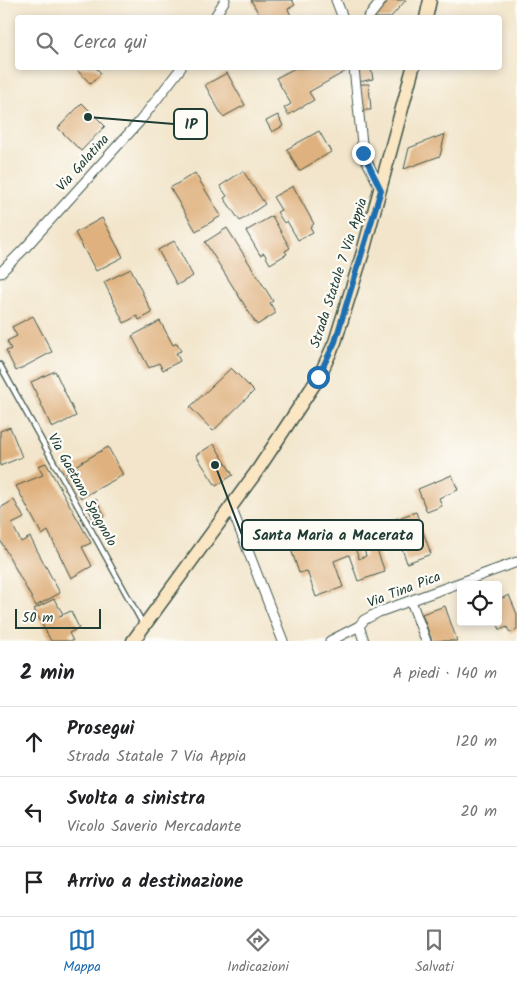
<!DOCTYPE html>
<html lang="it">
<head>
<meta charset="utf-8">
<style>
	body { margin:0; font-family:Kalam,sans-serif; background:#f2f2f2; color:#202124 }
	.controls { position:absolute; right:15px; bottom:15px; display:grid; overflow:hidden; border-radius:5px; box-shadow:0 2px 8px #0003 }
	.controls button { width:45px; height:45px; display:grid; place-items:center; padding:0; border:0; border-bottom:1px solid #e0e0e0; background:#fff; color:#202124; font:25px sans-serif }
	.scale { position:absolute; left:15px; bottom:12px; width:86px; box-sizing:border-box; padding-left:5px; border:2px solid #1f3d34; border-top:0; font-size:14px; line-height:18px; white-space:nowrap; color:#1f3d34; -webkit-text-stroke:4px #fdfcf7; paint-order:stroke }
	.stop { position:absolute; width:15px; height:15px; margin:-11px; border:4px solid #1f6fb2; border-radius:50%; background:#fff }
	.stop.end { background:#1f6fb2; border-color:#fff; box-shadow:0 1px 5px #0008 }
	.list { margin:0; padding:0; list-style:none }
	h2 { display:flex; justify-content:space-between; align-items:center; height:65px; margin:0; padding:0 20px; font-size:21px }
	h2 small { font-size:16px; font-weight:400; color:#757577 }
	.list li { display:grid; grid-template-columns:32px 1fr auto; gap:15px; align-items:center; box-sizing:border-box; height:70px; padding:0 20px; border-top:1px solid #e0e0e0 }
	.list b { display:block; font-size:19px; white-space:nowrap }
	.list p { margin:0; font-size:16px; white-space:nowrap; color:#757577 }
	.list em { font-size:16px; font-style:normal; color:#757577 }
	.icon { flex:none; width:28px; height:28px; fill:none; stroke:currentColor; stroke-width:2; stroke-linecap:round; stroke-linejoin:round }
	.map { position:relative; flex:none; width:517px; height:641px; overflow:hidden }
	.search { position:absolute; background:#fff; box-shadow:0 2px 8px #0003; left:15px; right:15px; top:15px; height:55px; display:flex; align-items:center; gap:12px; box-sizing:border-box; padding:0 18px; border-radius:5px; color:#757577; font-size:19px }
	.sheet { height:275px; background:#fff }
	nav { display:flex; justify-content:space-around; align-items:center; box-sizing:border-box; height:70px; border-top:1px solid #e0e0e0; background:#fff; font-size:14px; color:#757577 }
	nav a { display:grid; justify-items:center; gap:2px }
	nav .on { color:#1f6fb2 }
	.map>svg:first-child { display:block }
	.building { fill:#dfb17e }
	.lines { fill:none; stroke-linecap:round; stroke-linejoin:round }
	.lane-casing { stroke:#3f564b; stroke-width:7 }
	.street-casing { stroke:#3f564b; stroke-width:11 }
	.secondary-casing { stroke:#3f564b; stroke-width:15 }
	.lane { stroke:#fff; stroke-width:4.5 }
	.street { stroke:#fff; stroke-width:9 }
	.secondary { stroke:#fbe6c4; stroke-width:12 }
	.route { stroke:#1f6fb2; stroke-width:6 }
	.labels { text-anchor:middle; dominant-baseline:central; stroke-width:4.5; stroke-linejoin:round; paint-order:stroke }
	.street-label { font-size:14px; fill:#1f3d34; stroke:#fdfcf7 }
	.leader { fill:none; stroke:#1f3d34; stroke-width:2 }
	.callout-dot { fill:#1f3d34; stroke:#fdfcf7; stroke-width:2 }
	.callout { fill:#fdfcf7; stroke:#1f3d34; stroke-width:2 }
	.callout-label { font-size:15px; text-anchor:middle; font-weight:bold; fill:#1f3d34 }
</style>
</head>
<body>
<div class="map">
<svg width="517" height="641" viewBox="0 0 517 641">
	<rect width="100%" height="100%" fill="#fdfcf7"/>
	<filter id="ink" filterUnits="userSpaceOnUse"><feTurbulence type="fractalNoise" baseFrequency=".02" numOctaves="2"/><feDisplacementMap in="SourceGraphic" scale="10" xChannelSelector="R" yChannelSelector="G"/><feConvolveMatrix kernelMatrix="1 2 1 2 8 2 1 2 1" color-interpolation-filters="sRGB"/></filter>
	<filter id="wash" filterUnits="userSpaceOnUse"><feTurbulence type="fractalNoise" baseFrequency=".0096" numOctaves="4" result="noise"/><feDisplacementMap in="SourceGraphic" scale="20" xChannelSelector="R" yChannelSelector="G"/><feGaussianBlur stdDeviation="1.12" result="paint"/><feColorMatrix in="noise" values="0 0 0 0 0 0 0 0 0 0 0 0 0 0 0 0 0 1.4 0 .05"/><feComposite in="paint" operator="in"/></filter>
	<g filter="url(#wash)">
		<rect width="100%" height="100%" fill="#f2e5cb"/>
		<g id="blocks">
			<!-- building -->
			<path class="building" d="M251,0H292L295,5L288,9L292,18H261Z
				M386,0H406L390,18H373L384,5H386Z
				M80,68H96L101,73L91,84L77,70Z
				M295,68H346L348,70L309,92L314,100L288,115L284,108L291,104L276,78Z
				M356,68H371L373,79L358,82Z
				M227,73L245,105L223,117L205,85Z
				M360,84H369L371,110H362Z
				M82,103L105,126L81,151L58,128Z
				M278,115L283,126L272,132L266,121Z
				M319,131L331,152L299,171L287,149Z
				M445,134L440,156L404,169L409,148Z
				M243,171L265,204L240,221L224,198L227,196L220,186Z
				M195,173L221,216L196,231L170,188Z
				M293,186L314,224L310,227L313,232L298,240L287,221L284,223L277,212L281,210L273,197Z
				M272,216L290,248L285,251L287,254L270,264L264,253L260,255L246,231Z
				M102,218L123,257L96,271L75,233Z
				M227,228L273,301L270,303L276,313L257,325L205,242Z
				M174,241L193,276L177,285L158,250Z
				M131,269L152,313L139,320L137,316L124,323L104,282Z
				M33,316L52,352L16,371L6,351L11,349L7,341L17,336L12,327Z
				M160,321L173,345L177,343L181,351L176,353L180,361L163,370L159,363L149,368L132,336Z
				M231,368L254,391L213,431L190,407Z
				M55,371L76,416L52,428L31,382Z
				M10,427L22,457L0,466V431Z
				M214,444L233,475L216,486L196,455Z
				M108,447L123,475L81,498L66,471Z
				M46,463L91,543L82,547L92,566L71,578L48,531L42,535L16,486L43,475L38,466Z
				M452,475L458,490L439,498L442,506L427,512L418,489Z
				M96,499L105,516L95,522L86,505Z
				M14,500L24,518L12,524L21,542L30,537L60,593L36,606L0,540V508Z
				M416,512L431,554L407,563L392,520Z
				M347,527L359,559L366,556L362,543L373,539L385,572L358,581L349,555L334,561L343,587L316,597L307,571L299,573L290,546Z
				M509,595L517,614V630L510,633L507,627L500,630L497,622L498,600Z
				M54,599L63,614L58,617L71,611L79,628L69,633L73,641H51L34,609Z
				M445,606L457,641H432L422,614Z"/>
		</g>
	</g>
	<g filter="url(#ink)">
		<use href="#blocks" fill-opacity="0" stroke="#3f564b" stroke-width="1"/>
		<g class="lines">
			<defs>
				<path id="lane" d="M0,365L143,624"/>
				<path id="street" d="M336,0L343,18
					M214,18L225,0
					M368,18L382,0
					M354,68L363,153L381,190
					M0,273L25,248L140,121L181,68
					M231,507L283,641
					M411,601L426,641
					M359,626L364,620L379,612L517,562
					M330,641L359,626L364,641"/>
				<path id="secondary" d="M426,18L430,0
					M133,641L257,471L319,377L335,342L363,252L413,68"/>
			</defs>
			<!-- lane casing -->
			<use href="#lane" class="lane-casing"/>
			<!-- street casing -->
			<use href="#street" class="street-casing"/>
			<!-- secondary casing -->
			<use href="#secondary" class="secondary-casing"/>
			<!-- lane -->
			<use href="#lane" class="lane"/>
			<!-- street -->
			<use href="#street" class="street"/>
			<!-- secondary -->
			<use href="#secondary" class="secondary"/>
		</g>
	</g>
	<g class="lines" filter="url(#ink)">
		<!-- route -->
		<path class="route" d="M318,377L335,342L381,190L363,153"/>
	</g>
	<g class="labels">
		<!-- street labels -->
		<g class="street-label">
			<text transform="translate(83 163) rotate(-48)">Via Galatina</text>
			<text transform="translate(339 273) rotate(-72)">Strada Statale 7 Via Appia</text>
			<text transform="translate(82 490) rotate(61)">Via Gaetano Spagnolo</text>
			<text transform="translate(404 590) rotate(-21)">Via Tina Pica</text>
		</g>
	</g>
	<!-- callouts -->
	<path class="leader" d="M88 117L174 124M215 465L242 535"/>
	<g class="callout-dot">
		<circle cx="88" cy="117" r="5"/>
		<circle cx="215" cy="465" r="5"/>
	</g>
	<g class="callout">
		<rect x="174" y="109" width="33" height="30" rx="5"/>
		<rect x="242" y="520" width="181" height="30" rx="5"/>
	</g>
	<g class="callout-label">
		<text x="191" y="129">IP</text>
		<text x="333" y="540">Santa Maria a Macerata</text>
	</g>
</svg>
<div class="controls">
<button><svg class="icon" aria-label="locate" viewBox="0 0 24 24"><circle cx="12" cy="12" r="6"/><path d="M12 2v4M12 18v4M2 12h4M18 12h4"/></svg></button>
</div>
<div class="scale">50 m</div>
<div class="stop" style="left:318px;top:377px"></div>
<div class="stop end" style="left:363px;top:153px"></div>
<div class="search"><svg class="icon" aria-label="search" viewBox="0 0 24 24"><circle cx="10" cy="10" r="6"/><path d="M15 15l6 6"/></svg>Cerca qui</div>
</div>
<section class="sheet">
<h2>2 min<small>A piedi · 140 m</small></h2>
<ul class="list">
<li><svg class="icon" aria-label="ahead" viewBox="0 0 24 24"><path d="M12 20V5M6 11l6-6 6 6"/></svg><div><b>Prosegui</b><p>Strada Statale 7 Via Appia</p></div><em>120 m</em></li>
<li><svg class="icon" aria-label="left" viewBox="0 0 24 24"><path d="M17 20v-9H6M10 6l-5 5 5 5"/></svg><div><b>Svolta a sinistra</b><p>Vicolo Saverio Mercadante</p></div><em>20 m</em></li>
<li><svg class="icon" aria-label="arrive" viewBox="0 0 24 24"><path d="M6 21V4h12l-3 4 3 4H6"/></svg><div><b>Arrivo a destinazione</b></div></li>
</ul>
</section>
<nav>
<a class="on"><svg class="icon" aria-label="map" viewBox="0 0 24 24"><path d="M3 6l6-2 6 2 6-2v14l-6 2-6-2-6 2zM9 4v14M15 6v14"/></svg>Mappa</a>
<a><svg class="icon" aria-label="directions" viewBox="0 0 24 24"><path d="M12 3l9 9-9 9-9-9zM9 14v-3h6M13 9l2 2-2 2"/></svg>Indicazioni</a>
<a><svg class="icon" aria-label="saved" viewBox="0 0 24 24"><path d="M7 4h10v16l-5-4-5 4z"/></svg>Salvati</a>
</nav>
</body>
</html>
